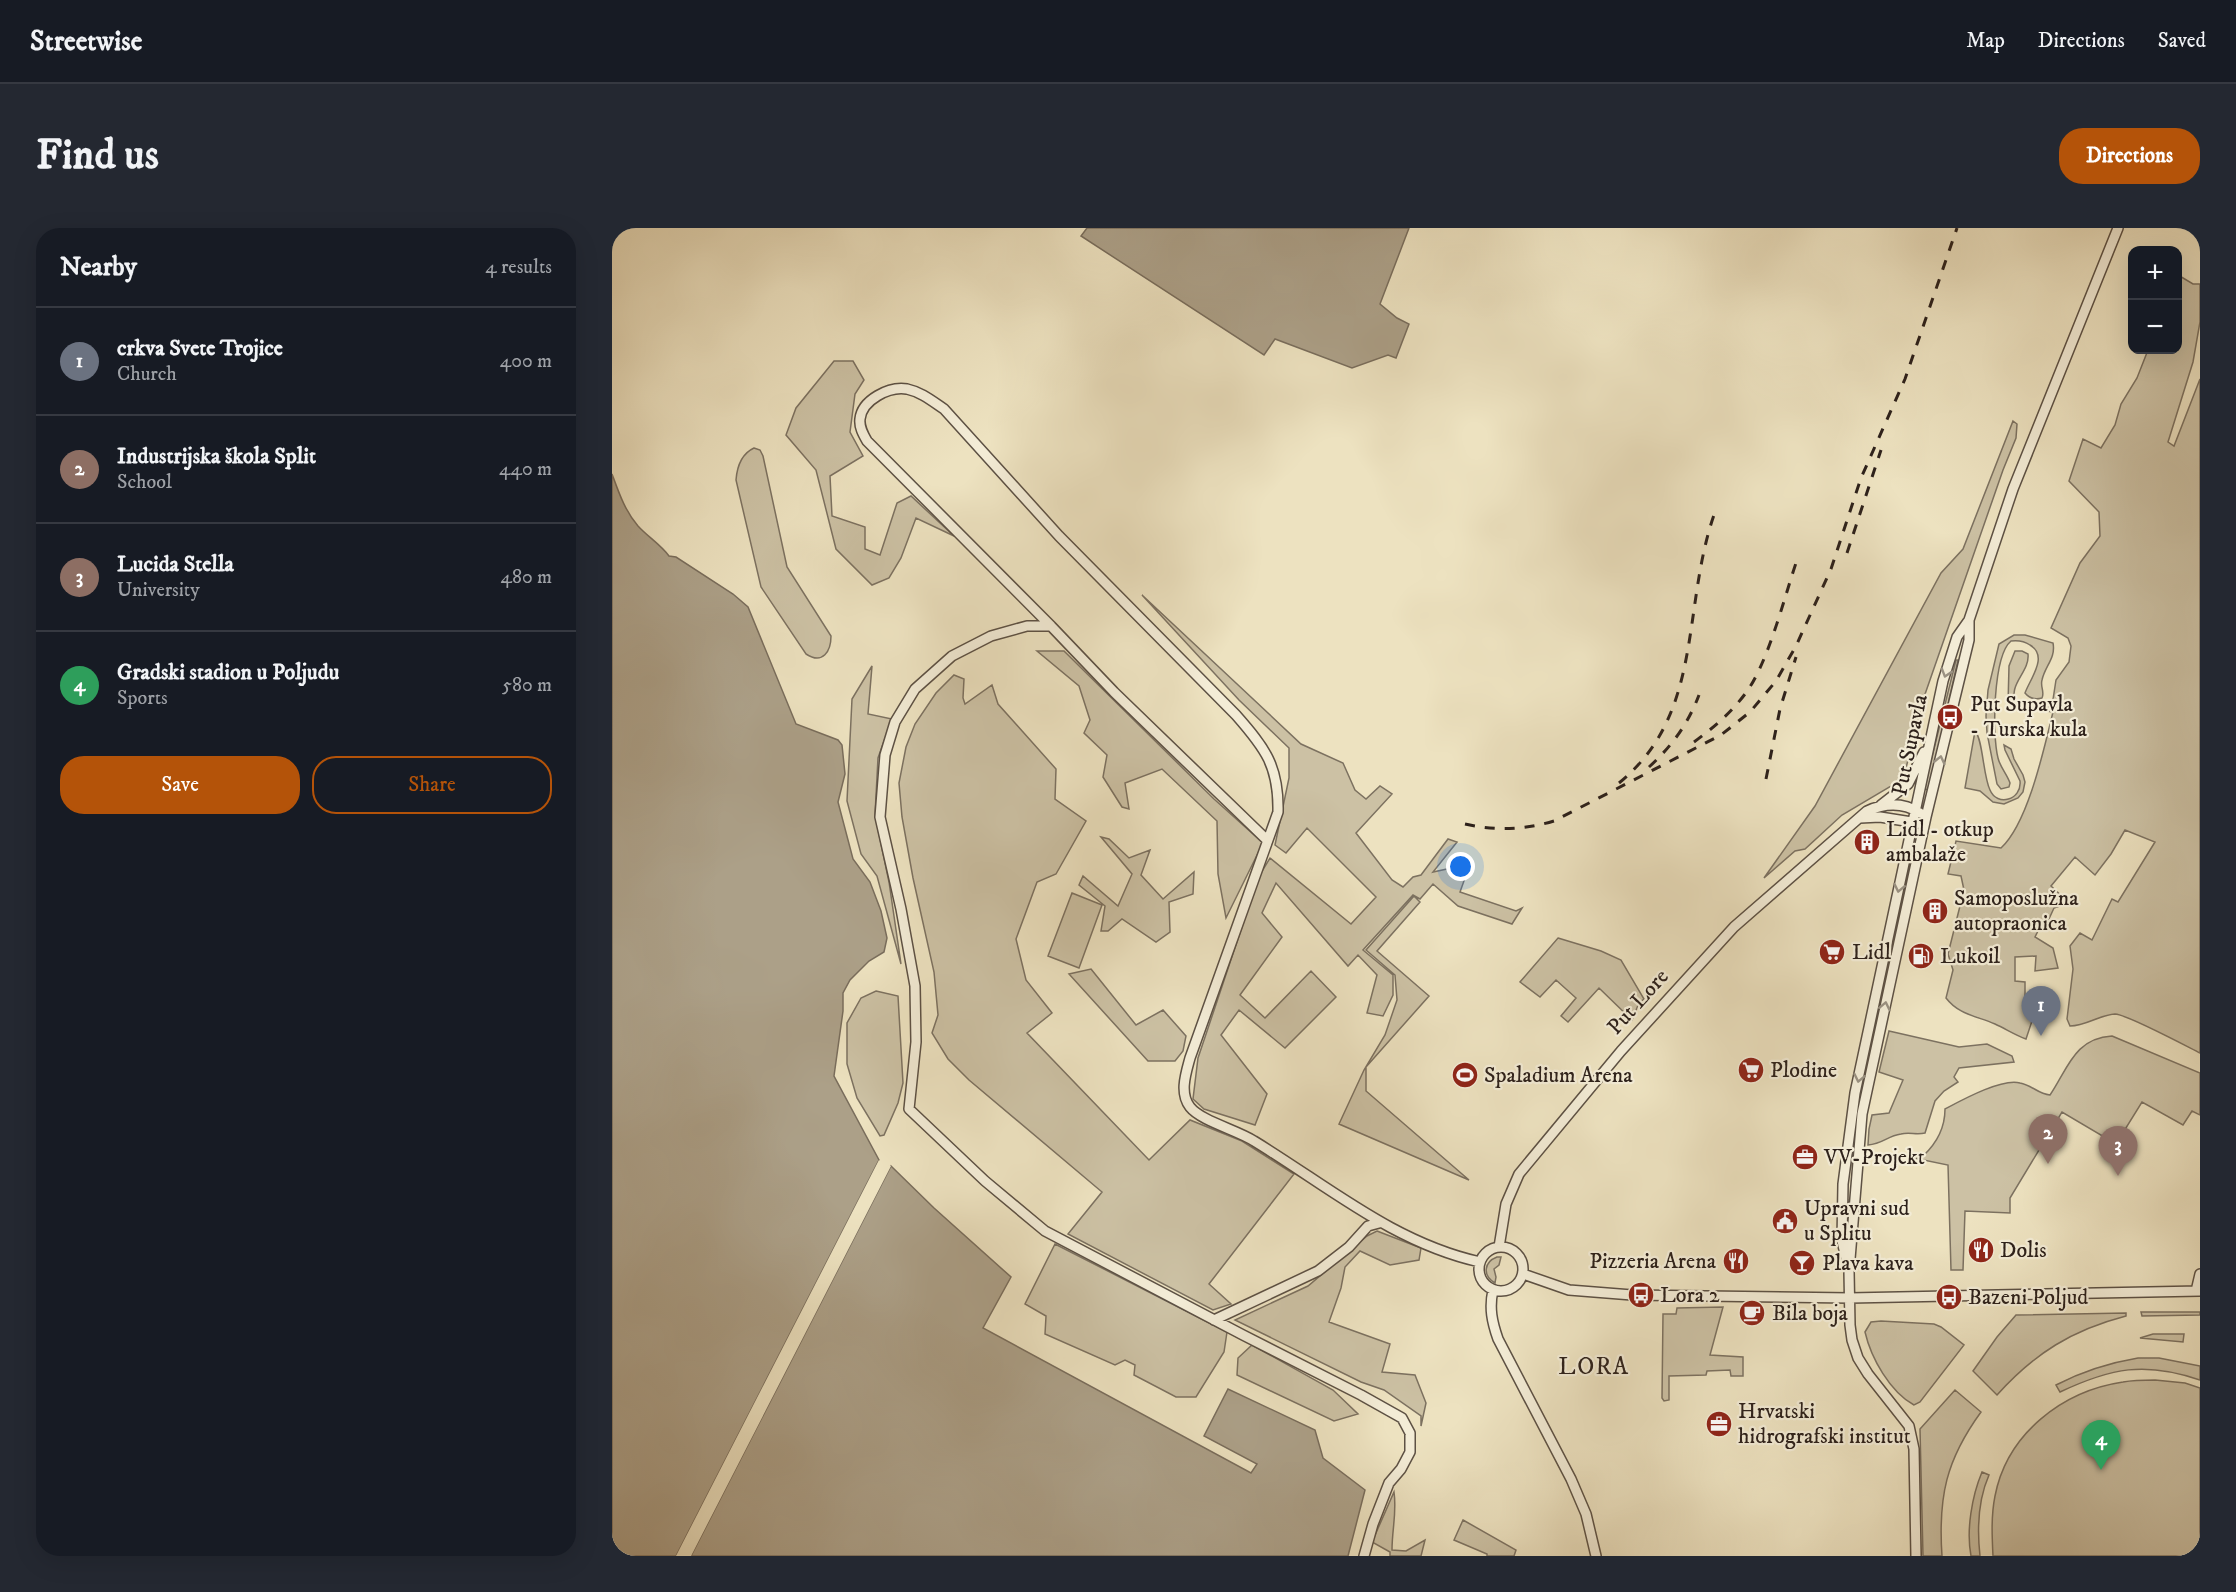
<!DOCTYPE html>
<html lang="en">
<head>
<meta charset="utf-8">
<style>
	body { margin:0; font-family:"IM FELL DW Pica",serif; background:#242831; color:#f1f3f6 }
	.controls { position:absolute; right:18px; top:18px; display:grid; overflow:hidden; border-radius:12px; box-shadow:0 6px 24px #0002 }
	.controls button { width:54px; height:54px; display:grid; place-items:center; padding:0; border:0; border-bottom:2px solid #363941; background:#171b24; color:#f1f3f6; font:30px sans-serif }
	.you { position:absolute; left:849px; top:639px; width:21px; height:21px; margin:-15px; border:4px solid #fff; border-radius:50%; background:#1a73e8; box-shadow:0 0 0 9px #1a73e833 }
	.badge { display:grid; place-items:center; width:39px; height:39px; border-radius:50%; background:#b45309; color:#fff; font-size:20px; font-weight:700 }
	.pin { position:absolute; translate:-50% -50px; filter:drop-shadow(0 2px 3px #0008) }
	.pin::after { content:''; position:absolute; top:32px; width:21px; height:18px; background:inherit; clip-path:polygon(0 0,100% 0,50% 100%) }
	.list { margin:0; padding:0; list-style:none }
	h2 { display:flex; justify-content:space-between; align-items:center; height:78px; margin:0; padding:0 24px; font-size:26px }
	h2 small { font-size:20px; font-weight:400; color:#9ea1a6 }
	.list li { display:grid; grid-template-columns:39px 1fr auto; gap:18px; align-items:center; box-sizing:border-box; height:108px; padding:0 24px; border-top:2px solid #363941 }
	.list b { display:block; font-size:22px; white-space:nowrap }
	.list p { margin:0; font-size:20px; white-space:nowrap; color:#9ea1a6 }
	.list em { font-size:20px; font-style:normal; color:#9ea1a6 }
	.actions { display:flex; gap:12px; padding:18px 24px }
	.actions a { flex:1; padding:14px 0; border:2px solid #b45309; border-radius:24px; text-align:center; font-size:21px; color:#b45309 }
	.actions .main { background:#b45309; color:#fff }
	.map { position:relative; flex:none; width:1588px; height:1328px; overflow:hidden; border-radius:24px }
	header { display:flex; align-items:center; gap:36px; box-sizing:border-box; height:84px; padding:0 30px; background:#171b24; border-bottom:2px solid #363941 }
	header strong { font-size:28px }
	nav { display:flex; gap:33px; margin-inline-start:auto; font-size:21px }
	.intro { display:flex; align-items:center; justify-content:space-between; box-sizing:border-box; height:144px; padding:0 36px }
	h1 { margin:0; font-size:42px }
	.button { padding:15px 27px; border-radius:24px; background:#b45309; color:#fff; font-size:21px; font-weight:700 }
	main { display:flex; gap:36px; padding:0 36px }
	aside { flex:1; background:#171b24; border-radius:24px; box-shadow:0 6px 24px #0002 }
	.map>svg:first-child { display:block }
	.green { fill:#ccc1a4; stroke:#7c7160; stroke-width:1.5 }
	.water { fill:#aca088; stroke:#796d5c; stroke-width:1.5 }
	.pier { fill:#ede2c0 }
	.lines { fill:none; stroke-linecap:round; stroke-linejoin:round }
	.street-casing { stroke:#5d5144; stroke-width:12 }
	.street { stroke:#f3ecd6; stroke-width:9 }
	.rail { stroke:#2d211b; stroke-width:3; stroke-dasharray:10 10; stroke-linecap:butt }
	.oneway { stroke:#9a9182 }
	.labels { text-anchor:middle; dominant-baseline:central; stroke-width:4.5; stroke-linejoin:round; paint-order:stroke }
	.poi-label { font-size:22px; fill:#2d211b; stroke:#f3ecd6; text-anchor:start }
	.street-label { font-size:22px; fill:#2d211b; stroke:#f3ecd6 }
	.neighbourhood-label { font-size:24px; letter-spacing:1.5px; fill:#2d211b; stroke:#f3ecd6 }
</style>
</head>
<body>
<header>
<strong>Streetwise</strong>
<nav><a>Map</a><a>Directions</a><a>Saved</a></nav>
</header>
<div class="intro"><h1>Find us</h1><a class="button">Directions</a></div>
<main>
<aside>
<h2>Nearby<small>4 results</small></h2>
<ul class="list">
<li><span class="badge" style="background:#6b7280">1</span><div><b>crkva Svete Trojice</b><p>Church</p></div><em>400 m</em></li>
<li><span class="badge" style="background:#8d6e63">2</span><div><b>Industrijska škola Split</b><p>School</p></div><em>440 m</em></li>
<li><span class="badge" style="background:#8d6e63">3</span><div><b>Lucida Stella</b><p>University</p></div><em>480 m</em></li>
<li><span class="badge" style="background:#2e9e5b">4</span><div><b>Gradski stadion u Poljudu</b><p>Sports</p></div><em>580 m</em></li>
</ul>
<div class="actions"><a class="main">Save</a><a>Share</a></div>
</aside>
<div class="map">
<svg width="1588" height="1328" viewBox="0 0 1588 1328">
	<rect width="100%" height="100%" fill="#ede2c0"/>
	<filter id="stains"><feTurbulence type="fractalNoise" baseFrequency=".00333" numOctaves="4"/><feColorMatrix values="0 0 0 0 .2 0 0 0 0 .09 0 0 0 0 .02 0 0 0 .5 -.17"/></filter>
	<radialGradient id="worn" r=".72"><stop offset=".6" stop-color="#630" stop-opacity="0"/><stop offset="1" stop-color="#630" stop-opacity=".3"/></radialGradient>
	<!-- green -->
	<path class="green" d="M1566,47L1581,56H1588V94L1581,134L1556,214L1562,218L1588,151V825C1574,818 1514,786 1503,786C1487,787 1474,798 1458,798L1455,791L1461,741L1458,718L1468,705L1480,712L1500,671L1506,674L1543,614L1513,602L1499,626L1483,647L1463,629L1439,658L1454,672V676L1442,680L1436,693L1432,691L1423,709L1441,720L1446,740L1423,743L1424,728L1403,729V753L1413,754V772H1423L1424,781L1414,811C1403,807 1394,801 1383,796C1365,788 1347,787 1334,770L1341,742L1336,726L1352,662L1349,648L1336,646L1344,613L1389,620C1416,595 1432,521 1441,484L1396,477L1397,438L1403,423H1410L1416,426C1418,445 1394,457 1405,476L1431,481L1440,478L1444,452L1457,434L1459,418L1456,410L1439,400L1468,335L1488,308L1487,284L1457,253L1471,211L1489,220L1503,197L1509,176L1525,150L1536,122H1566Z
		M222,133H241L252,152L243,166L238,204L251,228L218,248L220,288L253,299V321L268,327L285,275L299,268L342,308L304,290L289,330L277,350L260,357L224,321L204,242L174,207L184,180Z
		M1401,193L1405,196L1404,210L1391,242L1311,472L1292,548L1281,557L1230,587L1193,621L1183,623L1152,650L1203,578L1329,345L1351,321Z
		M142,220L148,222L151,228L175,339L219,408C219,423 211,437 194,426L149,359L124,252C125,239 129,226 142,220Z
		M530,367L689,516L731,535L743,562L754,571L768,558L780,566L744,605L780,652L791,659L801,649L809,647L836,611L845,614L821,644L858,636L848,664L904,683L910,680L900,696L846,678L821,656L808,671L801,667L751,722L781,747V767L771,788L755,785L765,747L746,727L736,738L664,655L650,685L670,709L628,767L653,790L699,743L724,769L673,820L627,782L609,807L655,866L643,897L592,881L581,871L586,830L647,648L658,630L739,696L764,669L695,600L674,625L663,617L677,550V520L627,472Z
		M1402,407H1413L1441,415C1444,430 1433,438 1430,452C1428,459 1433,464 1430,470C1423,472 1418,471 1413,465C1418,451 1437,428 1418,417C1412,413 1406,412 1399,413C1381,428 1380,507 1386,530C1388,539 1395,546 1398,555L1397,559L1389,561L1385,556L1375,505L1374,488L1376,462L1387,416Z
		M425,423H452L602,571L651,615L614,690L606,646L605,593L550,541L513,555L517,581L510,579L491,549L495,527L472,505L478,492L467,458Z
		M1344,432H1346L1317,562L1312,561Z
		M260,438L256,486L280,491L266,530L263,587L277,654L289,736L265,648L249,626L235,573L240,471Z
		M342,447L352,451L351,470L353,476L380,457L386,476L444,541L443,571L474,593L444,646L425,654L404,711L414,752L440,785L415,805L537,932L578,892L630,913L682,946L597,1056L619,1076L601,1082L456,1006L490,964L357,852L336,831L320,805L326,787L322,744L301,650L290,589L287,555L294,519L303,496L324,465Z
		M1363,503C1371,511 1371,548 1378,562C1385,579 1410,572 1408,553L1393,522L1392,517L1399,521L1402,531L1411,547L1413,554L1411,564L1406,570L1392,576L1381,574L1368,563L1353,560Z
		M489,609L497,611L517,630L538,622L529,647L551,671L582,644L581,666L557,674L558,704L544,714L510,691L496,703H489L493,678L467,657L471,648L506,678L520,646Z
		M460,665L490,677L467,740L436,728Z
		M802,668L808,674L765,723L817,768L754,839V863L857,952L727,896L752,842L773,807L785,772L783,747L754,722Z
		M946,710L989,723L1009,732L1032,771L1027,775L1020,792L987,760L956,794L949,788L964,770L944,752L928,769L908,754Z
		M479,741L524,797L551,782L574,808L571,823L563,833H536L457,746Z
		M264,763L286,768L291,855L286,875L272,907L268,908L245,870L235,836V795L249,770Z
		M1277,803L1347,819L1375,816L1400,828L1402,834L1347,840L1342,849L1346,854L1332,863L1323,873L1313,905C1305,907 1297,904 1289,906C1275,908 1271,916 1256,917L1257,901L1260,887L1277,885L1291,852L1267,844Z
		M1500,808L1588,845V887L1580,883L1571,897L1530,874L1504,916L1450,884L1398,970V985L1353,983L1351,1042H1339L1336,937L1297,929L1311,928C1325,915 1333,900 1333,881C1350,872 1390,850 1408,855C1420,857 1426,866 1438,867C1456,840 1463,810 1500,808Z
		M765,1003L809,1020L807,1032L778,1037L748,1023L733,1039L729,1060L717,1094L778,1116L770,1144L803,1147L814,1175L809,1198V1188L772,1162L749,1154L623,1092L696,1058L755,1008Z
		M443,1016L615,1104L612,1124L584,1169H564L522,1147L523,1137L513,1132L503,1137L433,1106L434,1088L413,1076Z
		M885,1029H889L887,1037L882,1041L884,1049L883,1055C870,1047 872,1034 885,1029Z
		M1111,1079L1098,1127L1131,1129V1148H1119L1118,1142L1095,1143L1094,1147L1057,1148V1172L1052,1173L1050,1170L1051,1086H1064L1065,1080Z
		M1529,1084H1588V1087L1530,1088Z
		M1514,1085V1088C1460,1102 1423,1125 1385,1167L1361,1143L1385,1109L1404,1087Z
		M1269,1093L1322,1096L1329,1099L1352,1117L1308,1174L1302,1177C1278,1164 1259,1130 1253,1104L1259,1094Z
		M1541,1106H1572L1571,1114L1528,1110Z
		M640,1117L721,1162L746,1186L722,1193L625,1147L626,1130Z
		M1526,1130H1547L1588,1138V1152C1533,1133 1499,1140 1448,1164L1444,1157C1471,1143 1496,1135 1526,1130Z
		M1543,1152L1573,1155L1588,1160V1328H1381C1380,1308 1379,1288 1383,1268C1395,1206 1450,1163 1511,1154C1522,1152 1533,1152 1543,1152Z
		M1343,1162L1369,1184C1334,1232 1326,1269 1330,1328H1311L1308,1201Z
		M1370,1244L1377,1247C1366,1272 1365,1301 1368,1328H1359C1354,1302 1360,1268 1370,1244Z
		M782,1264C785,1284 780,1301 780,1322L794,1323L813,1312L809,1328H778V1324L760,1314Z
		M851,1292L904,1322L902,1328H875V1326L842,1312Z"/>
	<!-- water -->
	<path class="water" d="M475,0H797L768,76L785,90L797,96L784,130L776,127L740,140L663,111L652,127L469,8Z
		M0,246C7,265 13,283 26,298C36,309 48,316 57,328L64,329L121,366L136,379L184,496L226,512L230,517L233,546L226,574L241,631L258,654L269,683L275,710L272,724L257,733L238,752L231,765V783L222,848L267,932L64,1328H0Z
		M279,938L322,980L399,1049L371,1100L639,1245L645,1236L592,1208L616,1161L703,1202L711,1230L753,1262L736,1328H79Z"/>
	<!-- pier -->
	<path class="pier" d="M267,932L269,934L106,1252L67,1328H64Z
		M276,937L279,938L79,1328H76Z"/>
	<g class="lines">
		<defs>
			<path id="street" d="M439,398L255,213C251,206 247,199 248,191C250,172 277,158 295,161C309,164 320,173 332,181L447,308L624,487C653,520 667,538 666,584L578,830C574,845 567,865 578,879C589,893 625,902 642,913C716,958 782,1015 868,1034
				M1269,577L1296,556L1312,524
				M1248,590L1268,589L1306,595
				M655,612L502,464L439,398H415L379,408L340,428L303,461L283,494L273,527L268,589L289,681L303,758L304,814L297,881L373,953L433,1003L631,1107L749,1167L790,1190L798,1205V1224L789,1241L777,1255L761,1296L752,1328
				M867 1041a22 22 0 1 1 44 0a22 22 0 1 1-44 0Z
				M887,1019L894,976L907,946L1009,823L1122,699L1255,583C1273,575 1291,574 1308,585
				M1237,1043L1230,1013L1231,956L1243,865L1331,453L1345,409L1357,392L1401,261L1506,0
				M911,1046L957,1062L1020,1067L1238,1070L1588,1063
				M881,1062C877,1080 880,1094 886,1111L959,1251L974,1286L984,1328
				M1584,1063L1588,1046
				M602,1092L706,1043L737,1019L756,998L767,995
				M1304,1328L1302,1221L1297,1198L1256,1146L1246,1130L1240,1112L1238,1097L1237,1043L1250,886L1314,589L1357,412V393"/>
		</defs>
		<!-- street casing -->
		<use href="#street" class="street-casing"/>
		<!-- street -->
		<use href="#street" class="street"/>
		<!-- rail -->
		<path class="rail" d="M1235,325L1269,222
			M1082,514C1101,500 1118,486 1133,466C1156,436 1172,370 1185,332
			M1037,539C1060,518 1076,496 1087,467
			M1154,551L1168,481L1184,429
			M1007,555C1093,485 1069,379 1103,284
			M853,596C883,603 912,602 942,593L1109,507L1138,484L1164,453L1184,418L1219,341L1249,250L1293,151L1345,0"/>
	</g>
	<!-- one-way arrows -->
	<defs><path id="oneway-chevron" d="M-2-3.5L2.5 0L-2 3.5" fill="none" stroke-width="1.6" stroke-linecap="round" stroke-linejoin="round" transform="scale(1.5)"/></defs>
	<g class="oneway">
		<use href="#oneway-chevron" transform="translate(1334 445) rotate(107)"/>
		<use href="#oneway-chevron" transform="translate(1328 532) rotate(-77)"/>
		<use href="#oneway-chevron" transform="translate(1287 660) rotate(102)"/>
		<use href="#oneway-chevron" transform="translate(1273 778) rotate(-78)"/>
		<use href="#oneway-chevron" transform="translate(1247 850) rotate(102)"/>
	</g>
	<!-- icons -->
	<defs>
		<symbol id="bus-disc" viewBox="-11 -11 22 22"><circle r="9.5" fill="#8f2418" stroke="#f3ecd6"/><path d="M-5-6H5V4H4V6H2V4H-2V6H-4V4H-5ZM-3.5-4V0h7V-4ZM-3.5 1.2v1.5H-2V1.2ZM2 1.2v1.5H3.5V1.2Z" fill="#fff"/></symbol>
		<symbol id="building-disc" viewBox="-11 -11 22 22"><circle r="9.5" fill="#8f2418" stroke="#f3ecd6"/><path d="M-4-6H4V6H1V3H-1V6H-4ZM-2.5-4.3h1.7v1.8h-1.7ZM.8-4.3h1.7v1.8H.8ZM-2.5-1h1.7V.8h-1.7ZM.8-1h1.7V.8H.8Z" fill="#fff"/></symbol>
		<symbol id="supermarket-disc" viewBox="-11 -11 22 22"><circle r="9.5" fill="#8f2418" stroke="#f3ecd6"/><path d="M-6-5.5h2.5l.6 2H6L4.5 2H-2.5L-4.4-4H-6ZM-1.5 3.2a1.3 1.3 0 1 0 .1 0ZM3 3.2a1.3 1.3 0 1 0 .1 0Z" fill="#fff"/></symbol>
		<symbol id="fuel-disc" viewBox="-11 -11 22 22"><circle r="9.5" fill="#8f2418" stroke="#f3ecd6"/><path d="M-5.5-6h7V0h2V4h1.3V-2.5L3-4.5l.8-.8L6-3V5H2.5V1h-1V6h-7ZM-4.2-4.7v3.2H.2V-4.7Z" fill="#fff"/></symbol>
		<symbol id="stadium-disc" viewBox="-11 -11 22 22"><circle r="9.5" fill="#8f2418" stroke="#f3ecd6"/><path d="M0-5a6.5 5 0 1 0 0 10a6.5 5 0 1 0 0-10ZM-3.5-1.8h7v3.6h-7Z" fill="#fff"/></symbol>
		<symbol id="office-disc" viewBox="-11 -11 22 22"><circle r="9.5" fill="#8f2418" stroke="#f3ecd6"/><path d="M-6-3h4V-5.5h4V-3h4V5H-6ZM-1-4.5V-3h2v-1.5ZM-6 0V1H6V0Z" fill="#fff"/></symbol>
		<symbol id="civic-disc" viewBox="-11 -11 22 22"><circle r="9.5" fill="#8f2418" stroke="#f3ecd6"/><path d="M-.6-6.5H3V-4.5H.6V-3L4-1V1h2V6H-6V1h2V-1L-.6-3ZM-1.2 2.5V6h2.4V2.5Z" fill="#fff"/></symbol>
		<symbol id="restaurant-disc" viewBox="-11 -11 22 22"><circle r="9.5" fill="#8f2418" stroke="#f3ecd6"/><path d="M-5-6h1v4h1v-4h1v4h1v-4h1v5L-1.5 .5V6h-2V.5L-5-1ZM5-6V6H3V1.5H1.5Q1.5-4 5-6Z" fill="#fff"/></symbol>
		<symbol id="bar-disc" viewBox="-11 -11 22 22"><circle r="9.5" fill="#8f2418" stroke="#f3ecd6"/><path d="M-6-5H6L.8 .8V4.5H3.5V6h-7V4.5H-.8V.8Z" fill="#fff"/></symbol>
		<symbol id="cafe-disc" viewBox="-11 -11 22 22"><circle r="9.5" fill="#8f2418" stroke="#f3ecd6"/><path d="M-5.5-4.5H6V0H3Q3 3.5 0 3.5H-2.5Q-5.5 3.5-5.5 0ZM3-3.2v2h1.7v-2ZM-6 4.5H4V6H-6Z" fill="#fff"/></symbol>
	</defs>
	<g fill-rule="evenodd">
		<use href="#bus-disc" x="1323" y="474" width="30" height="30"/>
		<use href="#building-disc" x="1240" y="599" width="30" height="30"/>
		<use href="#building-disc" x="1308" y="668" width="30" height="30"/>
		<use href="#supermarket-disc" x="1205" y="709" width="30" height="30"/>
		<use href="#fuel-disc" x="1294" y="713" width="30" height="30"/>
		<use href="#supermarket-disc" x="1124" y="827" width="30" height="30"/>
		<use href="#stadium-disc" x="838" y="832" width="30" height="30"/>
		<use href="#office-disc" x="1178" y="914" width="30" height="30"/>
		<use href="#civic-disc" x="1158" y="978" width="30" height="30"/>
		<use href="#restaurant-disc" x="1354" y="1007" width="30" height="30"/>
		<use href="#restaurant-disc" x="1109" y="1018" width="30" height="30"/>
		<use href="#bar-disc" x="1175" y="1020" width="30" height="30"/>
		<use href="#bus-disc" x="1014" y="1052" width="30" height="30"/>
		<use href="#bus-disc" x="1322" y="1054" width="30" height="30"/>
		<use href="#cafe-disc" x="1125" y="1070" width="30" height="30"/>
		<use href="#office-disc" x="1092" y="1181" width="30" height="30"/>
	</g>
	<g class="labels">
		<!-- poi labels -->
		<g class="poi-label">
			<text x="1358" y="476">Put Supavla<tspan x="1358" dy="25">- Turska kula</tspan></text>
			<text x="1274" y="601">Lidl - otkup<tspan x="1274" dy="25">ambalaže</tspan></text>
			<text x="1342" y="670">Samoposlužna<tspan x="1342" dy="25">autopraonica</tspan></text>
			<text x="1240" y="724">Lidl</text>
			<text x="1328" y="728">Lukoil</text>
			<text x="1158" y="842">Plodine</text>
			<text x="872" y="847">Spaladium Arena</text>
			<text x="1212" y="929">VV-Projekt</text>
			<text x="1192" y="980">Upravni sud<tspan x="1192" dy="25">u Splitu</tspan></text>
			<text x="1388" y="1022">Dolis</text>
			<text x="1104" y="1033" text-anchor="end">Pizzeria Arena</text>
			<text x="1210" y="1035">Plava kava</text>
			<text x="1048" y="1067">Lora 2</text>
			<text x="1356" y="1069">Bazeni Poljud</text>
			<text x="1160" y="1085">Bila boja</text>
			<text x="1126" y="1183">Hrvatski<tspan x="1126" dy="25">hidrografski institut</tspan></text>
		</g>
		<!-- street labels -->
		<g class="street-label">
			<text transform="translate(1298 517) rotate(-78)">Put Supavla</text>
			<text transform="translate(1026 774) rotate(-48)">Put Lore</text>
		</g>
		<!-- neighbourhood labels -->
		<g class="neighbourhood-label">
			<text x="982" y="1139">LORA</text>
		</g>
	</g>
	<rect width="100%" height="100%" filter="url(#stains)"/>
	<rect width="100%" height="100%" fill="url(#worn)"/>
</svg>
<div class="controls">
<button>+</button>
<button>−</button>
</div>
<div class="you"></div>
<div class="pin badge" style="left:1429px;top:808px;background:#6b7280">1</div>
<div class="pin badge" style="left:1436px;top:936px;background:#8d6e63">2</div>
<div class="pin badge" style="left:1506px;top:948px;background:#8d6e63">3</div>
<div class="pin badge" style="left:1489px;top:1242px;background:#2e9e5b">4</div>
</div>
</main>
</body>
</html>
